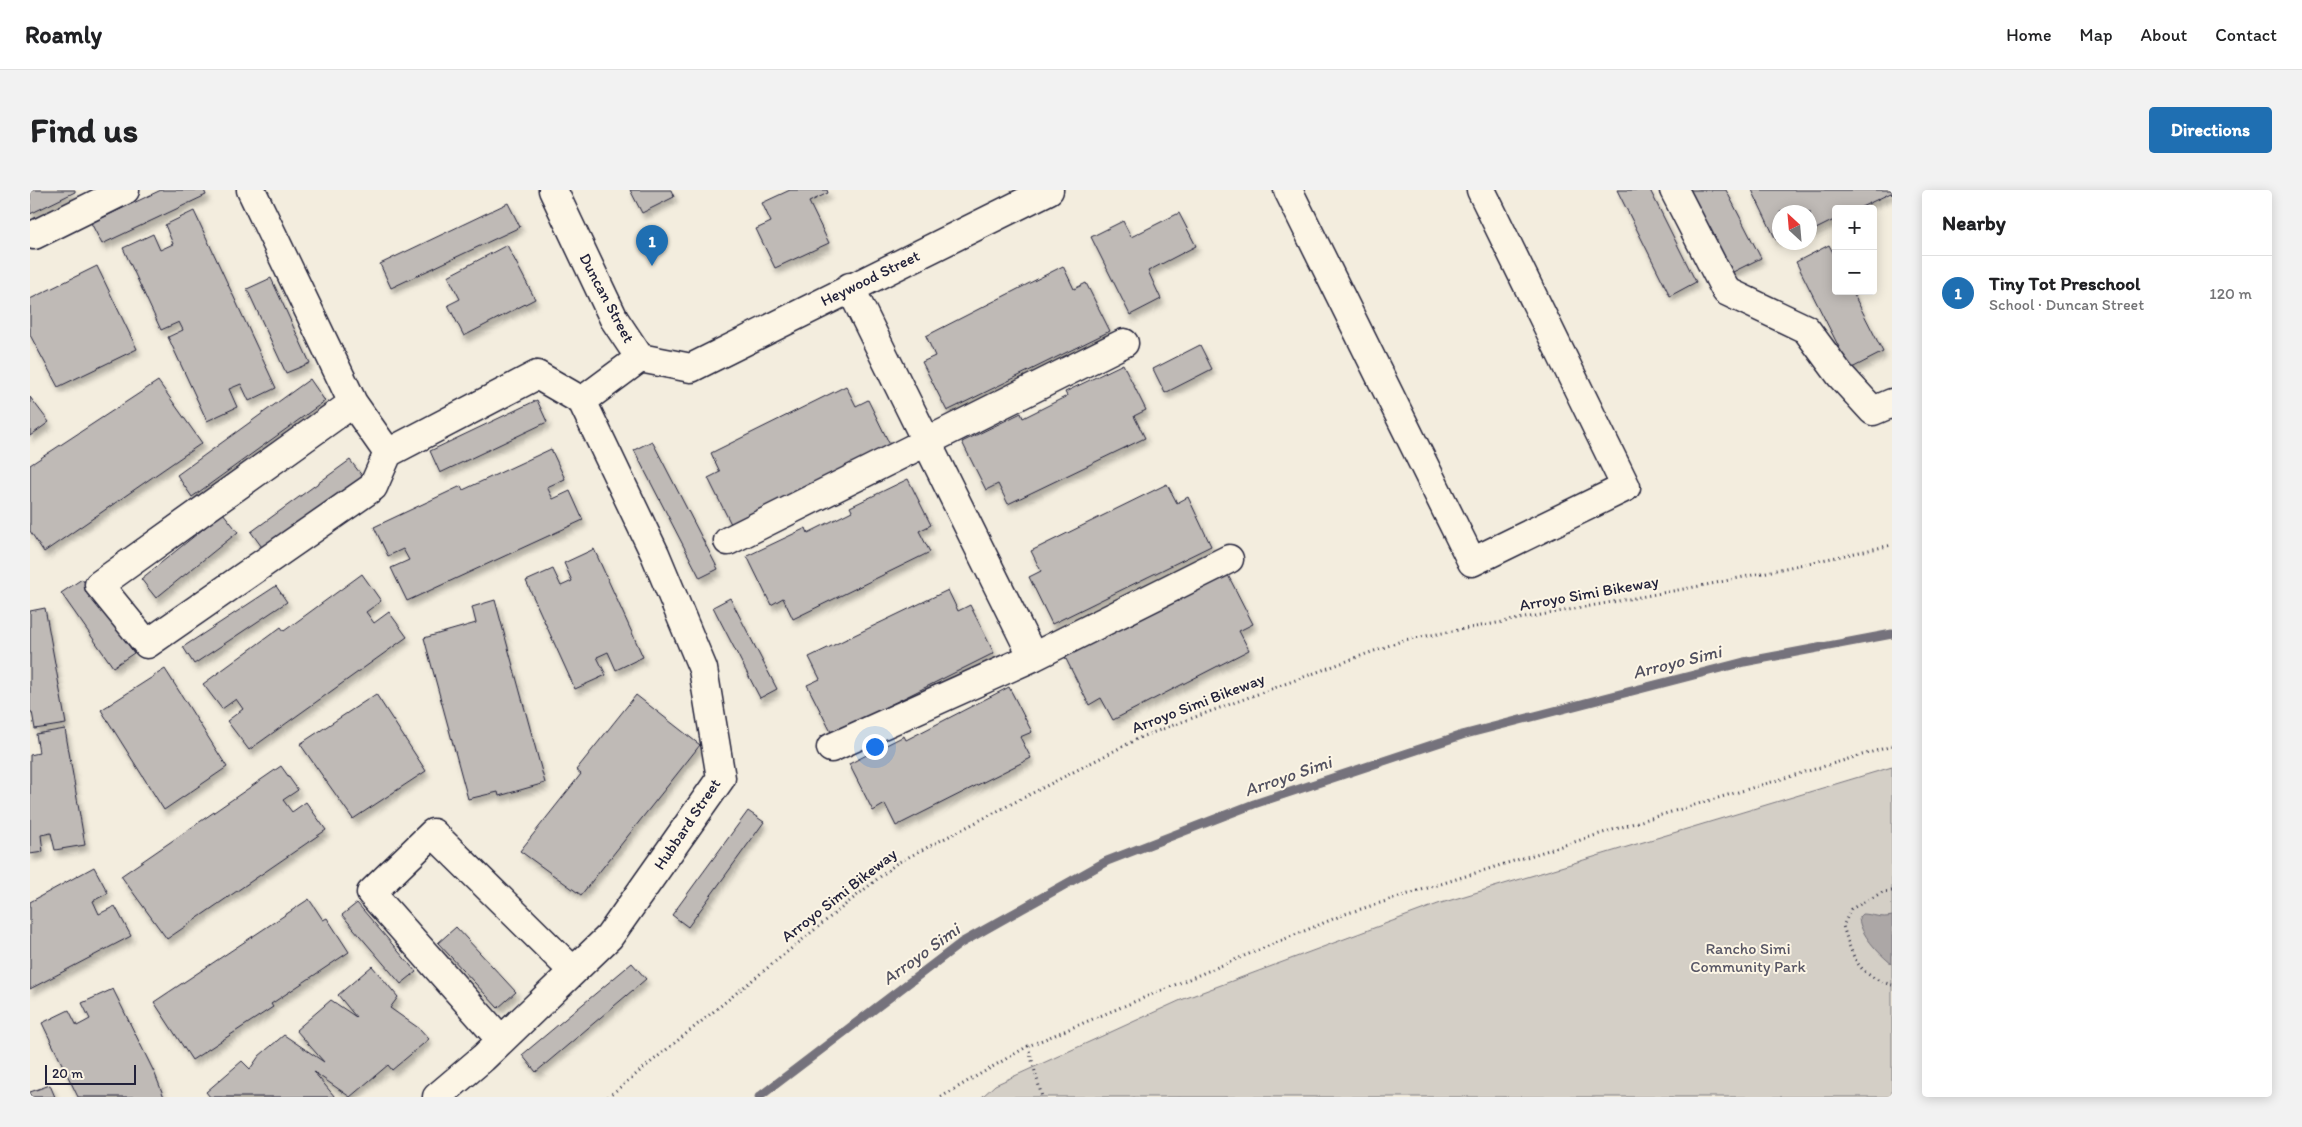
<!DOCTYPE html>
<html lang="en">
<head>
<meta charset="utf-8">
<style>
	body { margin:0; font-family:Itim,sans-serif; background:#f2f2f2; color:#202124 }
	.controls { position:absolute; right:15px; top:15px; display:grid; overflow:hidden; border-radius:5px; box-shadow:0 2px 12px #0003 }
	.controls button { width:45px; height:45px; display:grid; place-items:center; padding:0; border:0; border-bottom:1px solid #e0e0e0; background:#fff; color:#202124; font:25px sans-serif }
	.compass { position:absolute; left:1742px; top:15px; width:45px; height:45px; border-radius:50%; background:#fff; box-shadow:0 2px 12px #0003; rotate:334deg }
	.scale { position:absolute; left:15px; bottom:12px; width:91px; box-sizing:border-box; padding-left:5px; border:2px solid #22223b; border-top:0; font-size:14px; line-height:18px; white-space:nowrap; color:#22223b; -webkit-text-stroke:4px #fcf5e5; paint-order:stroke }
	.you { position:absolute; left:844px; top:556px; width:18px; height:18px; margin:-12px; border:4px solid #fff; border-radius:50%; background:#1a73e8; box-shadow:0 0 0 8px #1a73e833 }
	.badge { display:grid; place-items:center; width:32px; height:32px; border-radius:50%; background:#1f6fb2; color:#fff; font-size:16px; font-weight:700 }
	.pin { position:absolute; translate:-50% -41px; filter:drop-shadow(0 1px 2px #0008) }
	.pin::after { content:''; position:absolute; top:26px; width:18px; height:15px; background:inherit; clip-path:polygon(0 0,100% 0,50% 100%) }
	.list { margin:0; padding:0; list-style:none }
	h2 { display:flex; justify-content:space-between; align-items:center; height:65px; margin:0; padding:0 20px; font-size:21px }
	h2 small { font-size:16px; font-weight:400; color:#757577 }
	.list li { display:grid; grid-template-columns:32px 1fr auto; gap:15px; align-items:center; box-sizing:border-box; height:75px; padding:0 20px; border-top:1px solid #e0e0e0 }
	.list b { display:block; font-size:19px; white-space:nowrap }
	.list p { margin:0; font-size:16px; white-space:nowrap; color:#757577 }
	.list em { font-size:16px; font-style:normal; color:#757577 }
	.map { position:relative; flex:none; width:1862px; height:907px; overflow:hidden; border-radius:5px }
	header { display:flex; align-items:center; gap:30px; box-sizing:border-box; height:70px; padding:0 25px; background:#fff; border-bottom:1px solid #e0e0e0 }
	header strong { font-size:24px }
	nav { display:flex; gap:28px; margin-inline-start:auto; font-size:18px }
	.intro { display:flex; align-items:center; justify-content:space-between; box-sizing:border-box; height:120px; padding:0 30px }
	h1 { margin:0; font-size:35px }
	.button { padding:12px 22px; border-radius:5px; background:#1f6fb2; color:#fff; font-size:18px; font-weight:700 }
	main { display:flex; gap:30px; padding:0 30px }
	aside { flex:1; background:#fff; border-radius:5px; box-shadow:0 2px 12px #0003 }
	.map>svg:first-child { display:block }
	.green { fill:#d4cfc6; stroke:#7b7880 }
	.water { fill:#aca7a6; stroke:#75727b }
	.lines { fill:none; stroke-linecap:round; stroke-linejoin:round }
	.stream { stroke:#75727b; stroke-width:9 }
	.building { fill:#bfbab6; stroke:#22223b; filter:url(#shadow) }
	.minor-casing { stroke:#22223b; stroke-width:31 }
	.path { stroke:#22223b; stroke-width:3; stroke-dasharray:1 4; stroke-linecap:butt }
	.minor { stroke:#fcf5e5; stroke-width:28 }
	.labels { text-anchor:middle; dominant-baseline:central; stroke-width:4; stroke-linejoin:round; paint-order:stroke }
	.street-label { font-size:16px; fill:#22223b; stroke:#fcf5e5 }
	.park-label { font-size:16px; fill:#575665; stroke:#fcf5e5 }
	.water-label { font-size:18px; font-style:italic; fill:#525160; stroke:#fcf5e5 }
</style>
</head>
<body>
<header>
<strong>Roamly</strong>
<nav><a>Home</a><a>Map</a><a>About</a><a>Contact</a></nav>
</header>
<div class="intro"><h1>Find us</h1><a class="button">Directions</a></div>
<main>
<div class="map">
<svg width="1862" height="907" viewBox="0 0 1862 907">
	<defs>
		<filter id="shadow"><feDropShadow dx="3" dy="5.5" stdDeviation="2.5" flood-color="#0004"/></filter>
	</defs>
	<rect width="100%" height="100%" fill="#f3edde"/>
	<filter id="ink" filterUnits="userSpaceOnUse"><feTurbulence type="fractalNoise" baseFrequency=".02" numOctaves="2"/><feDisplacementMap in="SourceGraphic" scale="10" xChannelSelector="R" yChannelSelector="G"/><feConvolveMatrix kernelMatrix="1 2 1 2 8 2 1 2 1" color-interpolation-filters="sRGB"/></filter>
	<g filter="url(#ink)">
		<!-- green -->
		<path class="green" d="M1862,577V907H952L965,895L1151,810L1408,714Z"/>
		<!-- water -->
		<path class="water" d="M1832,724C1843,724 1851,729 1862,726V774C1849,764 1829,743 1829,727Z"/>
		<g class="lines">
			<!-- stream -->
			<path class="stream" d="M729,907L931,753L1077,671L1224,614L1432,545L1714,472L1862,444"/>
		</g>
		<!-- building -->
		<path class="building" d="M0,0H45V2L0,24Z
			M131,0H174L176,5L72,54L61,33Z
			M600,0H641L644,7L612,23Z
			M760,0H797L798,3L779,12L799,53L745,78L726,39L741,32L732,13Z
			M1587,0H1620L1666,92L1640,106Z
			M1660,0H1696L1731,68L1699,84L1657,1Z
			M1722,0H1862V5L1861,3L1827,19H1806V29L1780,42V22H1750V48L1746,50Z
			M478,13L490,37L361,98L350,74Z
			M164,21L246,198L219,211L211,194L199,199L207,217L177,231L138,147L153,140L149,132L131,140L93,58L123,44L130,60L143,54L135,35Z
			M1149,23L1166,56L1118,81L1131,109L1100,125L1061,47L1093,31L1101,47Z
			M477,55L505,109L434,146L418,115L430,109L418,86Z
			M1799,55L1806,68V101H1822L1853,162L1820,179L1766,72Z
			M67,76L107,159L28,197L0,145V109Z
			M1033,76L1044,99L1056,93L1080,141L917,221L892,172L905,166L896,146Z
			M241,88L280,173L256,183L217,99Z
			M1170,155L1182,179L1135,203L1123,179Z
			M1093,174L1116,220L1104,226L1115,248L978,314L968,294L956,300L932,252L991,223L993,228L1037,206L1035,202Z
			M280,189L295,211L162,307L147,285Z
			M128,191L172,253L14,362L0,341V275Z
			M816,196L826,216L838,210L861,257L702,336L678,288L690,282L681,263Z
			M0,207L19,232L0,246Z
			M507,210L517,232L410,283L400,261Z
			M622,251L688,379L670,388L604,260Z
			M521,259L535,289L517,297L523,309L540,301L553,330L377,411L361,378L379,370L373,359L358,366L344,337L431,296L433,300Z
			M320,270L333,287L234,360L221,342Z
			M878,289L901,335L889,341L900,362L763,429L753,408L741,415L717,366L776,338L778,343L822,321L820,317Z
			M1137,294L1147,313L1158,307L1181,356L1022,434L999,387L1011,381L1001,361Z
			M193,323L208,342L126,408L111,389Z
			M564,359L613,467L586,480L578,462L567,467L576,485L545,499L496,391L523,379L531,396L542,391L534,373Z
			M332,384L351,411L336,422L344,433L359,422L377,447L219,560L197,531L213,519L206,509L192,519L173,494L251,437L254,441Z
			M1198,385L1223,434L1209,441L1219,460L1083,530L1071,508L1059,515L1034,465L1095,434L1096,437Z
			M52,389L104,463L83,477L31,403Z
			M246,396L257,412L164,474L153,457Z
			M918,400L928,421L940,415L964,463L802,544L777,495L790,489L779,467Z
			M700,408L747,499L730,508L683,417Z
			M465,410L515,593L469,606L468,602L438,609L394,448L446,433L442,417Z
			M15,418L36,534L5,539L2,522H0V421Z
			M135,479L197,577L134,620L71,520Z
			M979,497L1002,542L990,547L1001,568L866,636L855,614L843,621L819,574L874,546L876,550Z
			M346,504L396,581L323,629L270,554Z
			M606,505L670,555L551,705L490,661L551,584L546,580Z
			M35,539L55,655L25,660L21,643L11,645L13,662L0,664V565L9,563L6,544Z
			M251,576L268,600L253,610L262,622L276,612L296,640L137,749L91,686Z
			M718,621L734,632L658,737L642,725Z
			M64,677L78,703L63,711L69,724L85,716L101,746L0,799V712Z
			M279,709L293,730L297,728L319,762L241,814L243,817L162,870L124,812Z
			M327,713L386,782L371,794L312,725Z
			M426,737L486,802L468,818L408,753Z
			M602,773L616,789L506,882L492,865Z
			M342,776L368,807L360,818L390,839L399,849L362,880L358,875L320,907L284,882L305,907H180L176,902L212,871L220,879L229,866L254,845L294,872L266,840L301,810L326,827L308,805Z
			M83,799L125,884L134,907H48L12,833L39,820L47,836L60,829L52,813Z
			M20,895L25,907H0V902Z"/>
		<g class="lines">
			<defs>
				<path id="minor" d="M221,0L323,213L358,263L507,185L552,211L625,364L673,479L691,588L579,747L453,868L407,907
					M523,0L584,129L610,168L661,178L1019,0
					M1258,0L1442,372L1596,297L1451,0
					M1644,0L1696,101L1776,139L1810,185L1843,221L1862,213
					M4,45L95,0
					M820,97L1003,467
					M552,211L610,168
					M323,213L69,395L117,454L343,297L358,263
					M698,351L1094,153
					M801,558L1003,467L1199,369
					M471,850L341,703L403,643L543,781"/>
			</defs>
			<!-- minor casing -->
			<use href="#minor" class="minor-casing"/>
			<!-- path -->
			<path class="path" d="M1862,701L1853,702L1821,719L1813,736C1823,768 1827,785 1862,795
				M998,856L1012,907
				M578,907L867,673L1111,547L1374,450L1681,394L1862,355
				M911,907L998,856L1315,724L1611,631L1862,556"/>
			<!-- minor -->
			<use href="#minor" class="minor"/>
		</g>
	</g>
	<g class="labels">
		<!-- street labels -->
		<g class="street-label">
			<text transform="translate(840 88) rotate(-26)">Heywood Street</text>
			<text transform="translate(577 108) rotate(62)">Duncan Street</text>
			<text transform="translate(1559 403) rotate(-10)">Arroyo Simi Bikeway</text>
			<text transform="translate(1168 513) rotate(-21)">Arroyo Simi Bikeway</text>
			<text transform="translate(657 634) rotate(-56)">Hubbard Street</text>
			<text transform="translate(809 705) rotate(-38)">Arroyo Simi Bikeway</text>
		</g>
		<!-- park labels -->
		<g class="park-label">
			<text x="1718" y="758">Rancho Simi<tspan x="1718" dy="18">Community Park</tspan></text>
		</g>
		<!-- water labels -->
		<g class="water-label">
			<text transform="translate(1647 472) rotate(-14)">Arroyo Simi</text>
			<text transform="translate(1258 586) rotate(-19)">Arroyo Simi</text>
			<text transform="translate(891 764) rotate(-36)">Arroyo Simi</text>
		</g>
	</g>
</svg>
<div class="controls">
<button>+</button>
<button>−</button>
</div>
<svg class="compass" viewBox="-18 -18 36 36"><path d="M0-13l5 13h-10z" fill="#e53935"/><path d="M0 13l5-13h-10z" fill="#757577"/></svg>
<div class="scale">20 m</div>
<div class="you"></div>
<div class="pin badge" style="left:622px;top:76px">1</div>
</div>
<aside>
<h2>Nearby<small></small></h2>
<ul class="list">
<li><span class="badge">1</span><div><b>Tiny Tot Preschool</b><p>School · Duncan Street</p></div><em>120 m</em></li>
</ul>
</aside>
</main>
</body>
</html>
